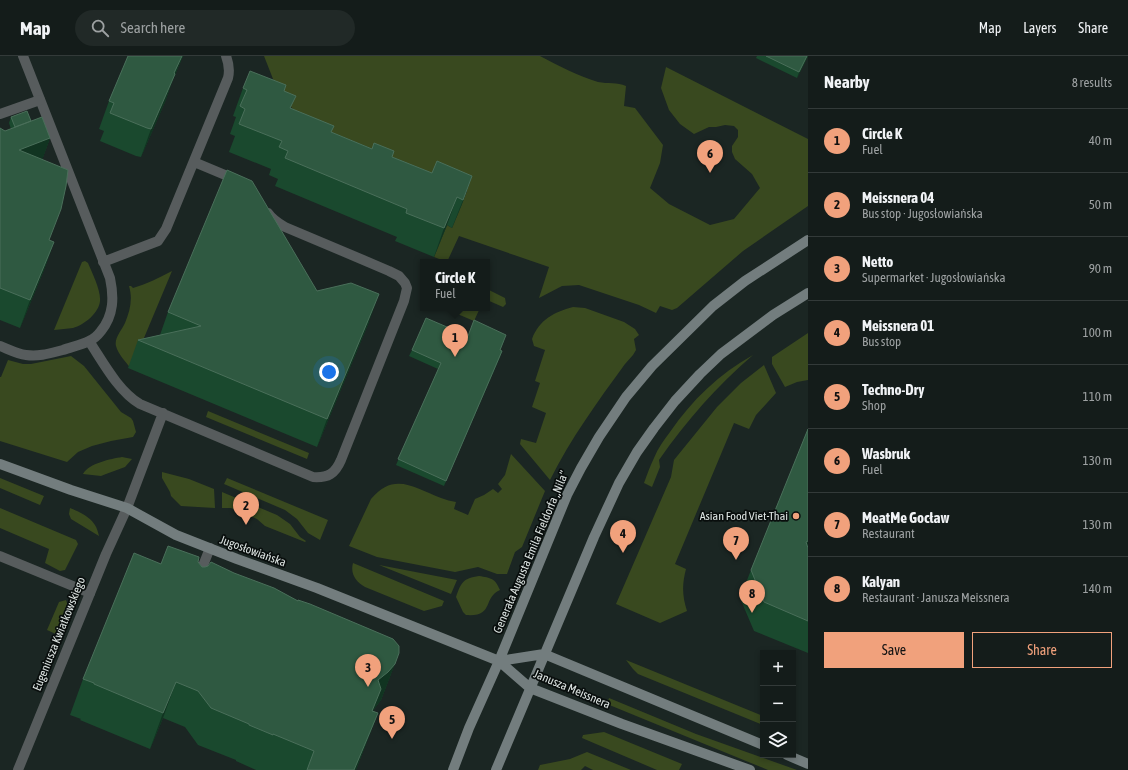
<!DOCTYPE html>
<html lang="en">
<head>
<meta charset="utf-8">
<style>
	body { margin:0; font-family:"Asap Condensed",sans-serif; background:#212927; color:#f1f3f6 }
	.controls { position:absolute; right:12px; bottom:12px; display:grid; overflow:hidden; border-radius:0px; box-shadow:0 2px 6px #0003 }
	.controls button { width:36px; height:36px; display:grid; place-items:center; padding:0; border:0; border-bottom:1px solid #333a39; background:#141c1a; color:#f1f3f6; font:20px sans-serif }
	.you { position:absolute; left:329px; top:316px; width:14px; height:14px; margin:-10px; border:3px solid #fff; border-radius:50%; background:#1a73e8; box-shadow:0 0 0 6px #1a73e833 }
	.badge { display:grid; place-items:center; width:26px; height:26px; border-radius:50%; background:#f1a17c; color:#111; font-size:13px; font-weight:700 }
	.pin { position:absolute; translate:-50% -33px; filter:drop-shadow(0 1px 2px #0008) }
	.pin::after { content:''; position:absolute; top:21px; width:14px; height:12px; background:inherit; clip-path:polygon(0 0,100% 0,50% 100%) }
	.popup { position:absolute; left:420px; top:203px; width:70px; height:52px; box-sizing:border-box; display:grid; place-content:center; border-radius:0px; background:#141c1a; filter:drop-shadow(0 1px 3px #0005); font-size:13px; white-space:nowrap; color:#9da1a2 }
	.popup b { font-size:15px; color:#f1f3f6 }
	.popup::after { content:''; position:absolute; left:50%; top:100%; margin-left:-8px; border:8px solid transparent; border-top-color:#141c1a }
	.list { margin:0; padding:0; list-style:none }
	h2 { display:flex; justify-content:space-between; align-items:center; height:52px; margin:0; padding:0 16px; font-size:17px }
	h2 small { font-size:13px; font-weight:400; color:#9da1a2 }
	.list li { display:grid; grid-template-columns:26px 1fr auto; gap:12px; align-items:center; box-sizing:border-box; height:64px; padding:0 16px; border-top:1px solid #333a39 }
	.list b { display:block; font-size:15px; white-space:nowrap }
	.list p { margin:0; font-size:13px; white-space:nowrap; color:#9da1a2 }
	.list em { font-size:13px; font-style:normal; color:#9da1a2 }
	.actions { display:flex; gap:8px; padding:12px 16px }
	.actions a { flex:1; padding:9px 0; border:1px solid #f1a17c; border-radius:0px; text-align:center; font-size:14px; color:#f1a17c }
	.actions .main { background:#f1a17c; color:#111 }
	.icon { flex:none; width:22px; height:22px; fill:none; stroke:currentColor; stroke-width:2; stroke-linecap:round; stroke-linejoin:round }
	.map { position:relative; flex:none; width:808px; height:714px; overflow:hidden }
	header { display:flex; align-items:center; gap:24px; box-sizing:border-box; height:56px; padding:0 20px; background:#141c1a; border-bottom:1px solid #333a39 }
	header strong { font-size:19px }
	nav { display:flex; gap:22px; margin-inline-start:auto; font-size:14px }
	.search { width:280px; height:36px; background:#212927; display:flex; align-items:center; gap:10px; box-sizing:border-box; padding:0 14px; border-radius:22px; color:#9da1a2; font-size:15px }
	main { display:flex }
	aside { flex:1; background:#141c1a }
	.map>svg:first-child { display:block }
	.green { fill:#39491f }
	.lines { fill:none; stroke-linecap:round; stroke-linejoin:round }
	.lane { stroke:#575c5d; stroke-width:10 }
	.street { stroke:#575c5d; stroke-width:10 }
	.secondary { stroke:#737d7e; stroke-width:10 }
	.wall { fill:#1a492e }
	.shaded-wall { fill:#113421 }
	.building { fill:#2f5941; stroke:#4a6f5a }
	.poi-dot { fill:#f1a17c; stroke:#090e0d; stroke-width:1.5 }
	.labels { text-anchor:middle; dominant-baseline:central; stroke-width:3.5; stroke-linejoin:round; paint-order:stroke }
	.poi-label { font-size:12px; fill:#dce3e1; stroke:#090e0d; text-anchor:end }
	.street-label { font-size:12px; fill:#dce3e1; stroke:#090e0d }
</style>
</head>
<body>
<header>
<strong>Map</strong>
<div class="search"><svg class="icon" aria-label="search" viewBox="0 0 24 24"><circle cx="10" cy="10" r="6"/><path d="M15 15l6 6"/></svg>Search here</div>
<nav><a>Map</a><a>Layers</a><a>Share</a></nav>
</header>
<main>
<div class="map">
<svg width="808" height="714" viewBox="0 0 808 714">
	<rect width="100%" height="100%" fill="#1b2623"/>
	<!-- green -->
	<path class="green" d="M264,0H540C559,10 578,20 598,26C608,28 617,26 626,30L624,50L635,52L663,89L660,107L650,132L669,148L710,169L734,163L760,132L752,118L735,103L732,96V90L738,81V74L734,70L725,69L716,71H709L694,78L680,68L669,54L661,32L666,11L808,83V150L743,195L677,252L672,254L660,250L656,257L639,249L579,229L562,230L539,242L549,211L459,180L447,206L434,201L447,169L452,172L467,135L430,119L307,81L292,52L275,28Z
		M85,205L88,207C92,217 101,234 100,245C99,257 84,269 73,272C67,273 61,273 54,274L82,206Z
		M172,215L131,313C126,306 118,298 116,290C114,282 122,274 125,267C130,255 133,243 129,230H131L133,232C146,228 159,222 172,215Z
		M487,233L505,242L506,248L503,251L487,244Z
		M573,251L585,252L624,266L635,273L639,279L634,283L636,294L633,299L625,308C598,345 571,382 550,424L520,388L521,383L536,387L546,357L532,351L540,327L535,325L545,294L534,290L532,283C539,264 554,256 573,251Z
		M449,252H480L474,265L448,254Z
		M808,277V324L797,326L785,331L772,308V301Z
		M753,299C716,331 687,364 659,404L660,411L652,431L644,427C647,419 650,410 654,402C658,392 664,384 670,376C692,344 719,318 753,299Z
		M71,300L84,310L121,356L131,362L133,365L136,376L133,381L111,385L92,390L78,396L67,406L0,385V321H1L8,304L23,308H31Z
		M764,309L776,337L756,359L749,373L734,367L675,508L686,513C682,528 682,540 687,555L660,567L616,548L671,421L674,404L717,351L741,327Z
		M208,355L309,397L307,403L206,361Z
		M511,398L545,435L522,491L515,496L507,518H497L478,511L455,516L377,501L349,490L371,443C394,415 415,432 441,442C446,444 451,445 456,446L454,453L468,459L475,443L484,439L493,433L498,437L502,433L498,428L505,419Z
		M122,401L132,403L125,411L106,418L101,420L83,418C89,407 111,403 122,401Z
		M162,416L189,423L214,433L215,452L181,450L171,440L170,436L162,422Z
		M0,422L44,440L40,449L0,432Z
		M227,422L328,464L320,484L308,477L297,463L285,454L224,428Z
		M222,436L277,459L290,468L300,481L306,485L305,486L265,470L257,463L231,452H222Z
		M0,452L76,484L78,488L65,514L60,515L45,507L49,493L0,472Z
		M70,452C84,458 96,463 99,480L71,463L69,458Z
		M353,507L444,545L442,550L424,555L365,531C356,526 350,518 353,507Z
		M379,509L457,524L451,538Z
		M479,520C491,522 495,522 500,534C482,542 495,561 466,559L463,556L456,541C461,527 463,522 479,520Z
		M66,544C71,557 66,565 61,577L58,579L47,574L59,546Z
		M626,604L763,660V669L638,618L633,613Z
		M609,642L696,678L797,714H768L607,648Z
		M604,676L682,708L679,714H657L582,682L583,679Z
		M587,696L631,714H593L585,710L581,714H538L540,709L570,703Z"/>
	<g class="lines">
		<!-- lane -->
		<path class="lane" d="M194,106L237,124
			M103,206L158,185L166,173L228,22C230,14 229,8 226,0
			M89,285C103,306 118,335 140,348L313,421C328,422 335,418 341,404L404,245L407,232L405,227L399,220L389,215L342,195L285,171C278,167 272,163 268,157
			M0,290C8,293 17,298 26,299C39,301 51,297 63,294C71,291 81,289 89,285C94,283 98,279 101,275C114,259 114,241 110,222L23,0
			M127,452L163,357
			M0,500L90,537
			M198,522L210,492"/>
		<!-- street -->
		<path class="street" d="M0,58L40,44
			M18,714L106,498L127,452"/>
		<!-- secondary -->
		<path class="secondary" d="M0,408L71,434L127,452L176,479L237,503L317,532L499,605L530,632L622,668L750,714
			M499,605L544,598L763,689
			M787,699L808,708
			M453,714L469,672L499,605L567,439L581,412L599,381L626,341L652,310L713,250L745,225L808,184
			M496,714L594,481L619,427L637,396L654,372L675,345L700,318L721,298L773,259L808,237"/>
	</g>
	<!-- wall -->
	<path class="wall" d="M128,0H183L172,26L165,46L141,101L136,100L100,85L104,75L99,73L109,45Z
		M757,0H808L797,22L756,2Z
		M243,32L284,35L291,52L331,76L432,117L472,120L462,148L452,172L447,169L434,201L395,185L397,181L275,130L278,123L269,119L271,113L229,96L235,80L230,78L236,61L233,60Z
		M11,61L31,65L50,82L42,104L49,184L54,186L44,214L20,272L0,264V72L5,75L11,73L9,67Z
		M317,235L369,266L317,391L128,312L138,284L160,279L168,256Z
		M468,280L504,285L500,294L502,295L500,301L444,430L396,409L438,313L409,300L412,294Z
		M808,373V597L754,575L740,542L751,514Z
		M198,506L202,511L298,545L399,597L381,644L374,653L373,655L378,657L364,693L356,714H256L236,705V704L198,689L185,671L163,662L150,693L80,664L81,663L70,659L83,623L161,508Z"/>
	<!-- shaded-wall -->
	<path class="shaded-wall" d="M182,0H183L172,26L165,46L141,101L151,73Z
		M807,0H808L797,22L799,16Z
		M50,82L40,110L19,94Z
		M472,120L462,148L452,172L463,144Z
		M457,141L447,169L434,201L444,172Z
		M54,186L44,214L20,272L30,244Z
		M379,238L369,266L317,391L327,363Z
		M502,295L500,301L444,430L446,425Z
		M808,485V505L806,486Z
		M399,597L381,644L374,653L368,670L378,624Z
		M176,626L163,662L150,693L163,657Z
		M378,657L364,693L356,714H354Z"/>
	<!-- building -->
	<path class="building" d="M128,0H182L174,17L175,18L151,73L147,72L110,57L114,47L109,45Z
		M766,0H807L799,16Z
		M250,15L286,29L284,35L296,40L290,52L334,70L331,76L372,93L374,87L394,95L392,101L432,117L437,105L472,120L463,144L457,141L444,172L406,157L407,153L285,102L288,95L279,91L282,85L239,68L245,53L240,50L247,34L243,32Z
		M27,55L31,65L15,71L11,61Z
		M42,61L50,82L19,94L68,114L66,130L61,153L49,184L54,186L30,244L0,232V72L5,75Z
		M227,114L252,125L317,235L351,227L379,238L327,363L138,284L201,270L168,256Z
		M426,262L468,280L474,264L506,279L500,294L502,295L446,425L398,403L441,307L412,294Z
		M808,373V485L806,486L808,492V565L764,546L751,514Z
		M168,490L199,501L198,506L202,511H205L208,510L211,506L234,517L274,532L298,545V544L310,548L393,583L399,590V597L395,608L388,616L378,624L381,633L372,655L378,657L354,714H307L314,695L273,678V679L249,669V668L211,652L198,635L176,626L163,657L94,628V627L83,623L134,497L161,508Z"/>
	<!-- markers -->
	<circle class="poi-dot" cx="796" cy="460" r="4"/>
	<g class="labels">
		<!-- poi labels -->
		<g class="poi-label">
			<text x="788" y="460">Asian Food Viet-Thai</text>
		</g>
		<!-- street labels -->
		<g class="street-label">
			<text transform="translate(253 495) rotate(20)">Jugosłowiańska</text>
			<text transform="translate(531 496) rotate(-67)">Generała Augusta Emila Fieldorfa „Nila”</text>
			<text transform="translate(59 578) rotate(-68)">Eugeniusza Kwiatkowskiego</text>
			<text transform="translate(572 633) rotate(23)">Janusza Meissnera</text>
		</g>
	</g>
</svg>
<div class="controls">
<button>+</button>
<button>−</button>
<button><svg class="icon" aria-label="layers" viewBox="0 0 24 24"><path d="M12 4l9 5-9 5-9-5zM3 14l9 5 9-5"/></svg></button>
</div>
<div class="you"></div>
<div class="pin badge" style="left:455px;top:301px">1</div>
<div class="popup"><b>Circle K</b>Fuel</div>
<div class="pin badge" style="left:246px;top:469px">2</div>
<div class="pin badge" style="left:368px;top:631px">3</div>
<div class="pin badge" style="left:623px;top:497px">4</div>
<div class="pin badge" style="left:392px;top:683px">5</div>
<div class="pin badge" style="left:710px;top:117px">6</div>
<div class="pin badge" style="left:736px;top:504px">7</div>
<div class="pin badge" style="left:752px;top:557px">8</div>
</div>
<aside>
<h2>Nearby<small>8 results</small></h2>
<ul class="list">
<li><span class="badge">1</span><div><b>Circle K</b><p>Fuel</p></div><em>40 m</em></li>
<li><span class="badge">2</span><div><b>Meissnera 04</b><p>Bus stop · Jugosłowiańska</p></div><em>50 m</em></li>
<li><span class="badge">3</span><div><b>Netto</b><p>Supermarket · Jugosłowiańska</p></div><em>90 m</em></li>
<li><span class="badge">4</span><div><b>Meissnera 01</b><p>Bus stop</p></div><em>100 m</em></li>
<li><span class="badge">5</span><div><b>Techno-Dry</b><p>Shop</p></div><em>110 m</em></li>
<li><span class="badge">6</span><div><b>Wasbruk</b><p>Fuel</p></div><em>130 m</em></li>
<li><span class="badge">7</span><div><b>MeatMe Gocław</b><p>Restaurant</p></div><em>130 m</em></li>
<li><span class="badge">8</span><div><b>Kalyan</b><p>Restaurant · Janusza Meissnera</p></div><em>140 m</em></li>
</ul>
<div class="actions"><a class="main">Save</a><a>Share</a></div>
</aside>
</main>
</body>
</html>
